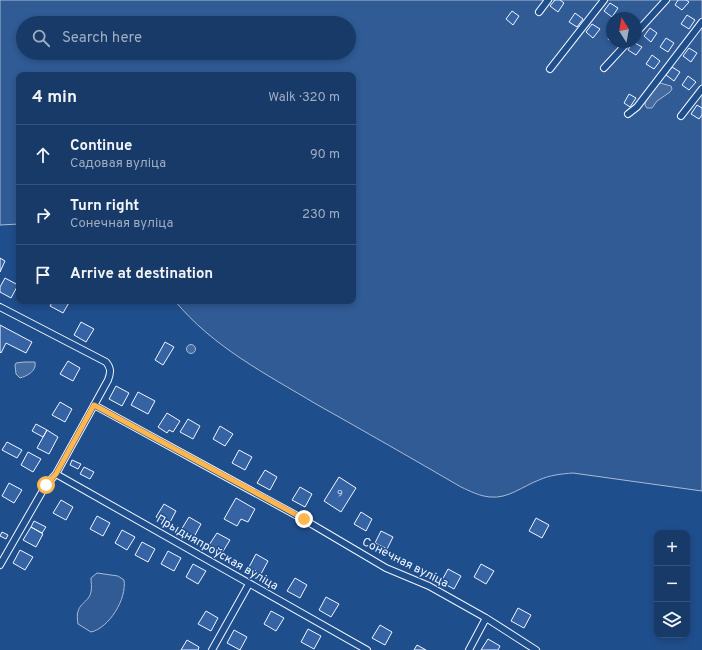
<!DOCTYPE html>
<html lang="en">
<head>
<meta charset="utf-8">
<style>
	body { margin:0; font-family:Overpass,sans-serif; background:#20416f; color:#f1f3f6 }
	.controls { position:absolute; right:12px; bottom:12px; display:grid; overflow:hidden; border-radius:8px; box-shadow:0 2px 6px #0003 }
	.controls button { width:36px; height:36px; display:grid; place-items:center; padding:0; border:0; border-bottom:1px solid #36547d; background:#173a69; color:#f1f3f6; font:20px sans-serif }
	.compass { position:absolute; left:606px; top:12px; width:36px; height:36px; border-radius:50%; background:#173a69; box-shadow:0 2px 6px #0003; rotate:349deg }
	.stop { position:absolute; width:12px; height:12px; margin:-9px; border:3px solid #ffb74d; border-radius:50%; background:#fff }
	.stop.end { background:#ffb74d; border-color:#fff; box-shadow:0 1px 4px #0008 }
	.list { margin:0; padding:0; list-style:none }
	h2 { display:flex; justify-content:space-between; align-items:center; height:52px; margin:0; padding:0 16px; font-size:17px }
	h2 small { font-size:13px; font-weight:400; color:#9eadc0 }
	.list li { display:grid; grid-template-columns:26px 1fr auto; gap:12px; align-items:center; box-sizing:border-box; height:60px; padding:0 16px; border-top:1px solid #36547d }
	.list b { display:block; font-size:15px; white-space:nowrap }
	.list p { margin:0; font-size:13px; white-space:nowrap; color:#9eadc0 }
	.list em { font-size:13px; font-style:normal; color:#9eadc0 }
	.icon { flex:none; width:22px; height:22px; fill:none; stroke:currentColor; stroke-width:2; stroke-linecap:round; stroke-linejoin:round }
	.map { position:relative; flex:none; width:702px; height:650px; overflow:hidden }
	.search { position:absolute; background:#173a69; box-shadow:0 2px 6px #0003; left:16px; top:16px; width:340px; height:44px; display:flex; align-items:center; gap:10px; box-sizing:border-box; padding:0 14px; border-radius:22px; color:#9eadc0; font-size:15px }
	.panel { position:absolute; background:#173a69; box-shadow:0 2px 6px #0003; left:16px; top:72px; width:340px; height:232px; border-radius:8px }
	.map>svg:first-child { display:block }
	.green { fill:#305b95; stroke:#a8bbd7; fill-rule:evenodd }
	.water { fill:#446ba0; stroke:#a8bbd7 }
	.building { fill:#3563a3; stroke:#f2f6ff }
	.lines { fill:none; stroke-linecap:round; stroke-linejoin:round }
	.street-casing { stroke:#f2f6ff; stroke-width:8 }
	.street { stroke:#1f4e8c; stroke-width:6 }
	.route { stroke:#ffb74d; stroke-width:5 }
	.labels { text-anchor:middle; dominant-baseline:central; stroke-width:3; stroke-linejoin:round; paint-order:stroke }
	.number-label { font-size:10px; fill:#c3d1e8 }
	.street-label { font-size:12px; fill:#f2f6ff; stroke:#1f4e8c }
</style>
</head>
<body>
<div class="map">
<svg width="702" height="650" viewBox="0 0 702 650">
	<rect width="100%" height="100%" fill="#1f4e8c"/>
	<!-- green -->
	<path class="green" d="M0,0H702V491L573,473C561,474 550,475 539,480C523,486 508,499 490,497C479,496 470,491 461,487C413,459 364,431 316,404C266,374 213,347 175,301H353V75H19V224L0,225ZM612,18H636V42H612ZM23,23H349V53H23Z
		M97,573L118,576L124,580C127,599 109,628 91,632L78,624C74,602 88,605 91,592C92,587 91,582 91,578Z"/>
	<!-- water -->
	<path class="water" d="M660,83L671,86L672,89L670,92L657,101L652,108H647L645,105C645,99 654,86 660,83Z
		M186.5 349a4.5 4.5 0 1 1 9 0a4.5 4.5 0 1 1-9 0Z
		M24,362H35C37,371 27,376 20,378L16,374L15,365L16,363Z"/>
	<!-- building -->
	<path class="building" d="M555,0H560L564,3L558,12L550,6Z
		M678,0H686L689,2L682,10L675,5Z
		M610,3L618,8L612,17L604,11Z
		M512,11L519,16L513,25L506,19Z
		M575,13L583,19L577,27L569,22Z
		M687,15L695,20L689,29L681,24Z
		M592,24L600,29L593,38L586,32Z
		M650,28L657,33L651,42L644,36Z
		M612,32V42L608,39Z
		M666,38L674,43L668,52L660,47Z
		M633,42L642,47L636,55L628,50Z
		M689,48L697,53L691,62L683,56Z
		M652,55L660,61L654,69L646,64Z
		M672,67L680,72L674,81L666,75Z
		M688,76L696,82L689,90L682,85Z
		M629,94L636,98L630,107L624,103Z
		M697,105L702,108V115L699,119L691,114Z
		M0,258L5,261L0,272Z
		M5,278L18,285L11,298L0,292V287Z
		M53,301H70L63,313L50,306Z
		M81,322L94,329L86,342L74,335Z
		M0,325L32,342L26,353L6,343L1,353L0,352Z
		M165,342L174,347L163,365L155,360Z
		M68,361L80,368L73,381L60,374Z
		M116,386L129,393L122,406L109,399Z
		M138,392L155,401L148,414L131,405Z
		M60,402L72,409L65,422L52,415Z
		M167,413L180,421L173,432L169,430L167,433L158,427Z
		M188,419L200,426L193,439L180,432Z
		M36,424L47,430L43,437L32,431Z
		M220,426L233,434L225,446L213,439Z
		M47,430L58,437L49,454L37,448Z
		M7,442L22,450L17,458L2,450Z
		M239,450L252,457L245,470L232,463Z
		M28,452L41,459L33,472L21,465Z
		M72,460L81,464L78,469L70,465Z
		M84,467L94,472L90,479L80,474Z
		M265,470L277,477L270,490L257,483Z
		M339,477L356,488L341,512L324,501Z
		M9,483L22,490L14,503L2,496Z
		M300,487L312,494L305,507L292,500Z
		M236,498L255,509L248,522L241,519L237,526L224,519Z
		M61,500L73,507L66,520L53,513Z
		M164,504L176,511L169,524L156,517Z
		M361,512L372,519L366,531L354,524Z
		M97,516L110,523L103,536L90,529Z
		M189,517L201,524L194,537L181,530Z
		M536,518L549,525L542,538L529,531Z
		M34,521L46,527L42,533L31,527Z
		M31,527L43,534L36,547L23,540Z
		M122,530L135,537L127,550L115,543Z
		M381,531L393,537L387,549L375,543Z
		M2,532L8,535L6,539L0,536Z
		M217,533L230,540L222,553L209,545Z
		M142,542L155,549L148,562L135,555Z
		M20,550L33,557L25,570L13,563Z
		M168,551L181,558L174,571L161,564Z
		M256,554L268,561L261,574L249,567Z
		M193,564L206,571L198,584L186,577Z
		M481,564L494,571L486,584L474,577Z
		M448,569L461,576L454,589L441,582Z
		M295,578L307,585L300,598L287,591Z
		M326,597L339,604L331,617L319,610Z
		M518,608L531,615L524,628L511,621Z
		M206,611L218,618L211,631L198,624Z
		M271,611L284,618L276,631L264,624Z
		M380,625L392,632L385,645L372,638Z
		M308,629L321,636L314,649L301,642Z
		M234,630L247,637L240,650L227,643Z
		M488,639L500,646L498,650H481Z
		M187,640L199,647L198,650H181Z
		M417,645L426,650H414Z"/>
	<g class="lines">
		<defs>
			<path id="street" d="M539,12L548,0
				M636,33L666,0
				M604,68L628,42
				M550,69L604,0
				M628,114L637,107L702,22
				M681,116L702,89
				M0,307L106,362C111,368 111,372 108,380L56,474L46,485L0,565
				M94,405L303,519L386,568L429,586L486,618L536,650
				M56,474L367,650
				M212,650L249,584
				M469,650L486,618"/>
		</defs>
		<!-- street casing -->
		<use href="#street" class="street-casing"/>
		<!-- street -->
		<use href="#street" class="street"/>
	</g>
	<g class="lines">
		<!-- route -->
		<path class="route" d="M46,485L56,474L94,405L304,519"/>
	</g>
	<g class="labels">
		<!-- number labels -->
		<g class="number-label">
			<text x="340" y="494">9</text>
		</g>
		<!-- street labels -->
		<g class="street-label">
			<text transform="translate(217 553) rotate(30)">Прыдняпроўская вуліца</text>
			<text transform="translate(405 563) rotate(27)">Сонечная вуліца</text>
		</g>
	</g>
</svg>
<div class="controls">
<button>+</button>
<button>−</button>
<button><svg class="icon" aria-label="layers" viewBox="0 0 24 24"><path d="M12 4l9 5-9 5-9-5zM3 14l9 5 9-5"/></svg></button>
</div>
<svg class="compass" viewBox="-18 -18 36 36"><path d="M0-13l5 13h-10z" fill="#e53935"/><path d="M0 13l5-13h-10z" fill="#9eadc0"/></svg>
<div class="stop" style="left:46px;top:485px"></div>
<div class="stop end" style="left:304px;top:519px"></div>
<div class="search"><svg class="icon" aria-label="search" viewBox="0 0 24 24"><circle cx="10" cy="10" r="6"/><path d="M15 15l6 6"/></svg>Search here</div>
<section class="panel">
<h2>4 min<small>Walk · 320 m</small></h2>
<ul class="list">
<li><svg class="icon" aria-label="ahead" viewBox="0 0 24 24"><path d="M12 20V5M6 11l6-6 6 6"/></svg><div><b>Continue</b><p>Садовая вуліца</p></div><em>90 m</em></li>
<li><svg class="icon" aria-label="right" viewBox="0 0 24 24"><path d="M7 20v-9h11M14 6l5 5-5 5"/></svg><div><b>Turn right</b><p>Сонечная вуліца</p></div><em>230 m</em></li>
<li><svg class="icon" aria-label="arrive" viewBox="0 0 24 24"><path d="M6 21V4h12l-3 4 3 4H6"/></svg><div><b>Arrive at destination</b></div></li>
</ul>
</section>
</div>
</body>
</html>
